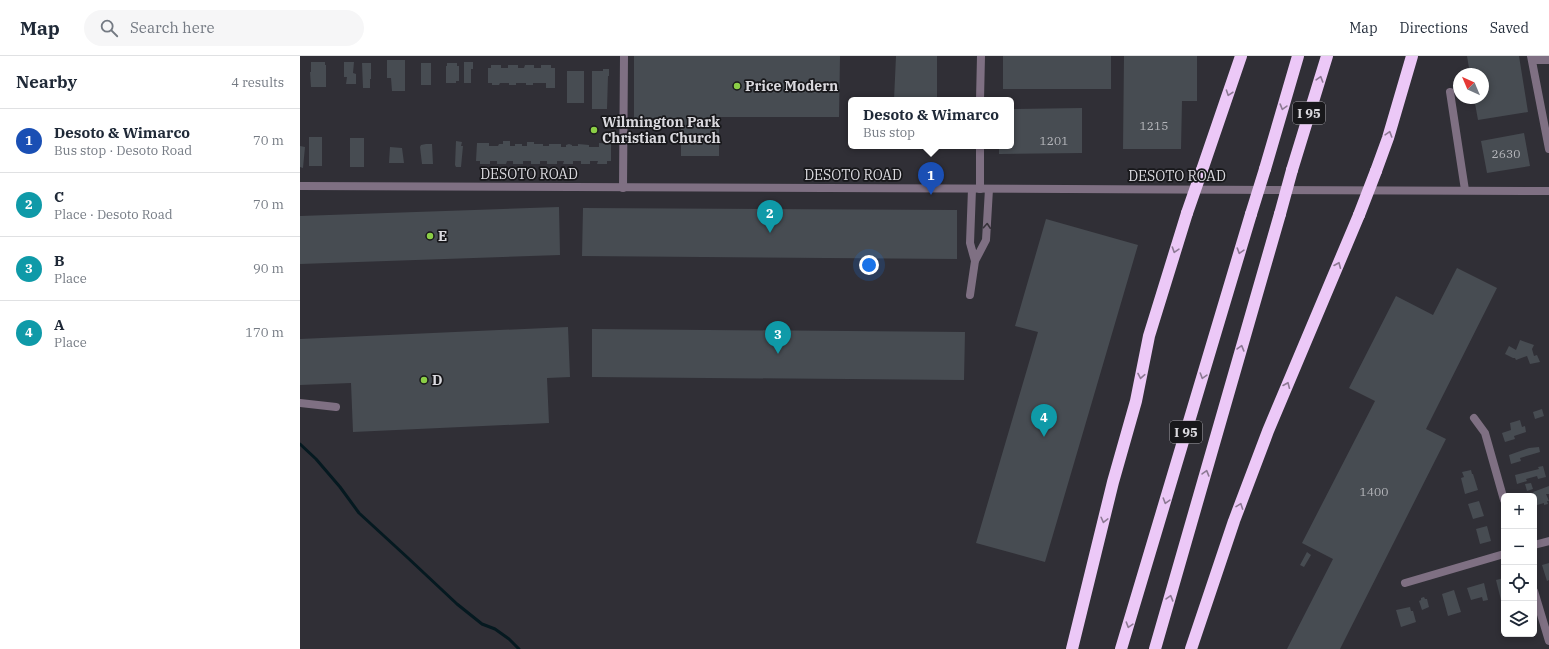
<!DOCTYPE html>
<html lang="en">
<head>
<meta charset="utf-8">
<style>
	body { margin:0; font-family:"IBM Plex Serif",serif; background:#f6f6f7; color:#1f2937 }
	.controls { position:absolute; right:12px; bottom:12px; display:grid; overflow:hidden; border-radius:6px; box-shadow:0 2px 6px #0003 }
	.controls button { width:36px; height:36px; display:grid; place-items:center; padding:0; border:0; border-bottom:1px solid #e0e1e3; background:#fff; color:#1f2937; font:20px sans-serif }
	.compass { position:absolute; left:1153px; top:12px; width:36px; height:36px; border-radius:50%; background:#fff; box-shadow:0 2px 6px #0003; rotate:316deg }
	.you { position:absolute; left:569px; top:209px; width:14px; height:14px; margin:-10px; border:3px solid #fff; border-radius:50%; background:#1a73e8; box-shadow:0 0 0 6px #1a73e833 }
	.badge { display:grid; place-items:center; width:26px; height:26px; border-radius:50%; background:#b45309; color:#fff; font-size:13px; font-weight:700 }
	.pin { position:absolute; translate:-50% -33px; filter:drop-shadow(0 1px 2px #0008) }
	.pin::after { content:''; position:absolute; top:21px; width:14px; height:12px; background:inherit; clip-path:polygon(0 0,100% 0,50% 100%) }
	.popup { position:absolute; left:548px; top:41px; width:166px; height:52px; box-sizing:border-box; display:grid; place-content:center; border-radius:6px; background:#fff; filter:drop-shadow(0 1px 3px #0005); font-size:13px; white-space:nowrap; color:#747a83 }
	.popup b { font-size:15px; color:#1f2937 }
	.popup::after { content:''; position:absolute; left:50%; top:100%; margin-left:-8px; border:8px solid transparent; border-top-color:#fff }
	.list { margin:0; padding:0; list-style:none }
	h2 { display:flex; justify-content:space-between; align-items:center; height:52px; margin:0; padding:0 16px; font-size:17px }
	h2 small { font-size:13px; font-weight:400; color:#747a83 }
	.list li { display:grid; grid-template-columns:26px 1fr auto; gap:12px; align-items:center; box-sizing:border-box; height:64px; padding:0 16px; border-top:1px solid #e0e1e3 }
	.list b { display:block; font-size:15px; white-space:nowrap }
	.list p { margin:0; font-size:13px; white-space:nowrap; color:#747a83 }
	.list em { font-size:13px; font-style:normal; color:#747a83 }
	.icon { flex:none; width:22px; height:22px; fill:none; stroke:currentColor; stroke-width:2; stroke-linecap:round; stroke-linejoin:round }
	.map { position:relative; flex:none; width:1249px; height:593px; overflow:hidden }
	header { display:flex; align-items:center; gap:24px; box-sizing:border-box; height:56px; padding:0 20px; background:#fff; border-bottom:1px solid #e0e1e3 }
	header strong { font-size:19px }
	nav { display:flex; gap:22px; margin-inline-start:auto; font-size:14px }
	.search { width:280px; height:36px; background:#f6f6f7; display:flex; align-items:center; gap:10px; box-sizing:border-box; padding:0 14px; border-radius:22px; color:#747a83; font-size:15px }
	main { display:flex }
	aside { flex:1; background:#fff }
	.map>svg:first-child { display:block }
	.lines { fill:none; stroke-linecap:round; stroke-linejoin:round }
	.stream { stroke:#051920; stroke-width:3 }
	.building { fill:#474c52 }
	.minor { stroke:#7f7083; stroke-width:8 }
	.tertiary { stroke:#7f7083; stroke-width:8 }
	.motorway { stroke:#ecc8f7; stroke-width:12 }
	.motorway-bridge { stroke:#ecc8f7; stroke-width:12 }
	.oneway { stroke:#8d7994 }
	.oneway2 { stroke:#37323a }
	.poi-dot { fill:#8bce46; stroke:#18181b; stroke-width:1.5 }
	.labels { text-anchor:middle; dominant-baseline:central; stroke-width:3.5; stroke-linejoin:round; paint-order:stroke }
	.number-label { font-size:12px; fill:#b5b6bb }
	.shield { fill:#18181b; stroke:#a09fa4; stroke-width:1 }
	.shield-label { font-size:13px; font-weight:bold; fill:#dad9de }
	.poi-label { font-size:14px; font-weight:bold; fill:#dad9de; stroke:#18181b; text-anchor:start }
	.street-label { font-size:14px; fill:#dad9de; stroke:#18181b }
</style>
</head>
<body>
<header>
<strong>Map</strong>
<div class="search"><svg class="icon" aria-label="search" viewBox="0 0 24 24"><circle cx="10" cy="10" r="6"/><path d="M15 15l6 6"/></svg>Search here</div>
<nav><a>Map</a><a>Directions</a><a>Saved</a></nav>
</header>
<main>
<aside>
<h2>Nearby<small>4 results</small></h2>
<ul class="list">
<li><span class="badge" style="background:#1a4fb4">1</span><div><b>Desoto &amp; Wimarco</b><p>Bus stop · Desoto Road</p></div><em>70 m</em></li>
<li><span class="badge" style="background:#0f9aa8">2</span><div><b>C</b><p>Place · Desoto Road</p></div><em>70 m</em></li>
<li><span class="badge" style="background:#0f9aa8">3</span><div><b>B</b><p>Place</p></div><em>90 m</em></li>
<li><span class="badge" style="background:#0f9aa8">4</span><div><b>A</b><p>Place</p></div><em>170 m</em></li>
</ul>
</aside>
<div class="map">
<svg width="1249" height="593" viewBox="0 0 1249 593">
	<rect width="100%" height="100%" fill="#302f36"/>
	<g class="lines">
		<!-- stream -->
		<path class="stream" d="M0,388L16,403L40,431L59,457L108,502L157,548L182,568L195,573L209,583L219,593"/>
	</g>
	<!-- building -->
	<path class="building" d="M334,0H540L539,61H419V100H381V62H334Z
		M596,0H637V44H594Z
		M703,0H811V33H703Z
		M824,0H897V45H882L881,93H823Z
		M1167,0H1219L1228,56L1178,64L1174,42H1183V18H1170Z
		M87,4H105V35H92L91,22H87Z
		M11,6H25V9H26V31H11L10,16H11Z
		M44,6H54L53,17L56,18V28H46L47,21H44Z
		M164,6H173V13H171V27H164Z
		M62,7H71V23H70V32H63Z
		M121,7H131V29H121Z
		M147,7H157V10H159V25H156V27H146V10H147Z
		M191,9H201V12H208V9H218V12H224L225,9H234V12H241V9H251V12H255V32H246V27H233V29H226V27H216V29H209V27H200L199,29H192V27H188V12H191Z
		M303,13H309V20H308L307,53H292V15H303Z
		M267,15H284V47H267Z
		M782,52V97L699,98V90H711V53Z
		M1224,77L1230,110L1187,117L1181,85Z
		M9,81H22V110H9Z
		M50,82H64V111H50Z
		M156,85L162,86L161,90H163L161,111H156L155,109Z
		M203,85H210V90H215V88H222V90H227V86H234V88H243V90H249V88H261V91H266V89L269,88L272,89V90H278V88L289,89V91H299V87L311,88V105H307V108H297L298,105H290V108H281V105H273V108H263L264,105H257V108H247V105H240V108H231V105H223V108H213V105H207L206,108H197V105H190V108H180V105H176L177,87H189V90H198L199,88H203Z
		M126,88H132L133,108H122L120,91L121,89Z
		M0,90L5,91L3,112L0,111Z
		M90,91L102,92L104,107H89Z
		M259,151L260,199L0,208V160Z
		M283,152L657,154V203L282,200Z
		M746,163L838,189L745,506L676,487L738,276L715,270Z
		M1157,212L1197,232L1126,373L1146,383L1040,593H987L1033,503L1002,487L1075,345L1049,332L1096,240L1133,259Z
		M268,271L270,321L247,322L249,367L53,376L51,327L0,329V283Z
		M292,273L665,276L664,324L292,321Z
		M1220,284L1234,289L1232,293L1234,300L1237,299L1240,306L1230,308L1227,300L1216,304L1215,302H1213L1205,298L1209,290L1216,294Z
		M1242,353L1244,360L1235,363L1233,356Z
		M1220,364L1222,371L1225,370L1226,376L1214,380L1215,383L1205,386L1202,377L1211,374L1210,367Z
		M1239,391L1240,396L1220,402L1221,405L1211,408L1209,399L1229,392Z
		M1243,410L1246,421L1238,423L1237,420L1226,423L1227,425L1217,428L1215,419L1239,413L1238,411Z
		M1171,414L1172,418H1173L1178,434L1165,438L1161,422L1164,421L1162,416Z
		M1231,427L1233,433L1227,435L1225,428Z
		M1249,430V438H1246L1249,445H1247L1248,448L1244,449V447L1234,450V440H1226L1234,437L1233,436Z
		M1179,445L1184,460L1173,463L1168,448Z
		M1187,470L1191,485L1180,488L1176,473Z
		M1007,496L1011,499L1004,511L1000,509Z
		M1249,507V524L1247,525L1242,509Z
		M1204,522V543L1201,544L1196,524Z
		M1184,527L1188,544L1183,545L1182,541L1171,544L1167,532Z
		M1154,534L1161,556L1148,560L1142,538Z
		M1124,541L1125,543H1127L1129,551L1122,554L1119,545L1121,544V542Z
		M1110,551L1111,555H1113L1116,566L1101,571L1096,554Z"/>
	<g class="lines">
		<!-- minor -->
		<path class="minor" d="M1231,0L1249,93
			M1232,4H1249
			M1150,36L1165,134
			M680,44L681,0
			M323,132L324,0
			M672,133L670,187L675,205
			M680,133V90
			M670,239L675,205L686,184L689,133
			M0,347L36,351
			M1174,362L1185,377L1204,444
			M1234,489L1249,485
			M1105,527L1204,498
			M1234,535L1249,585"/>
		<!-- tertiary -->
		<path class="tertiary" d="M0,130L1249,135"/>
		<!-- motorway -->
		<path class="motorway" d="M965,113L998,0
			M902,114L941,0
			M992,114L1027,0
			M1076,115L1088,82L1112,0
			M772,593L813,426L836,345L849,280L887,157
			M821,593L951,158
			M855,593L980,158
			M891,593L934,465L968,375L1059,159"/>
		<!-- motorway-bridge -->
		<path class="motorway-bridge" d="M887,157L902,114
			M951,158L965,113
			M980,158L992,114
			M1059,159L1076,115"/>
	</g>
	<!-- one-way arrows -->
	<defs><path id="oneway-chevron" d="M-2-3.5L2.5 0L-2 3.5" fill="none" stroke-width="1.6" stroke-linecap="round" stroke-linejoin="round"/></defs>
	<g class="oneway">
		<use href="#oneway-chevron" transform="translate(1020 23) rotate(-73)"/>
		<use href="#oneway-chevron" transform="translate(929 37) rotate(109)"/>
		<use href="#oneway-chevron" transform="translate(983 51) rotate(106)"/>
		<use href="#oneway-chevron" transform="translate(1089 78) rotate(-73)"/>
		<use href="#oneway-chevron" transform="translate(875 194) rotate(108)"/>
		<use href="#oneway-chevron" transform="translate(940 195) rotate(107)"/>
		<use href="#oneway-chevron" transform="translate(1038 209) rotate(-67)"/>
		<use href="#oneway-chevron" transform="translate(941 292) rotate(-74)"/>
		<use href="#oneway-chevron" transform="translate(841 320) rotate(101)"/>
		<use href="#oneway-chevron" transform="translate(903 320) rotate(107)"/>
		<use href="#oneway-chevron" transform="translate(987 329) rotate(-67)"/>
		<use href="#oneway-chevron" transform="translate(906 417) rotate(-74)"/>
		<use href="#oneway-chevron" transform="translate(866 445) rotate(107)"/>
		<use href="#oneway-chevron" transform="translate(940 450) rotate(-70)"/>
		<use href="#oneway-chevron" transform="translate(804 464) rotate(104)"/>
		<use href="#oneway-chevron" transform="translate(870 542) rotate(-74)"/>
		<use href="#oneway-chevron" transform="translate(829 569) rotate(107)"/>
	</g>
	<use class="oneway2" href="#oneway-chevron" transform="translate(687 170) rotate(-86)"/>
	<!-- markers -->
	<g class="poi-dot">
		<circle cx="437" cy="30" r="4"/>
		<circle cx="294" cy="74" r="4"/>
		<circle cx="130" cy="180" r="4"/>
		<circle cx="124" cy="324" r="4"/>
	</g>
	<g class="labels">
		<!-- number labels -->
		<g class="number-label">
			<text x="854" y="69">1215</text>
			<text x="754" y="84">1201</text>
			<text x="1206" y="97">2630</text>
			<text x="1074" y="435">1400</text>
		</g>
		<!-- shield labels -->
		<g class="shield">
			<rect x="993" y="46" width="32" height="22" rx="3"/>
			<rect x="870" y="365" width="32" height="22" rx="3"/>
		</g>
		<g class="shield-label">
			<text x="1009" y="57">I 95</text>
			<text x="886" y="376">I 95</text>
		</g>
		<!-- poi labels -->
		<g class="poi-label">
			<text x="445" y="30">Price Modern</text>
			<text x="302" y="66">Wilmington Park<tspan x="302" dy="16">Christian Church</tspan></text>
			<text x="138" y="180">E</text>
			<text x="132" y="324">D</text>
		</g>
		<!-- street labels -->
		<g class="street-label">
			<text x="229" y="118">DESOTO ROAD</text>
			<text x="553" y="119">DESOTO ROAD</text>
			<text x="877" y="120">DESOTO ROAD</text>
		</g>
	</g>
</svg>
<div class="controls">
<button>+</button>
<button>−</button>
<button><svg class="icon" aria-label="locate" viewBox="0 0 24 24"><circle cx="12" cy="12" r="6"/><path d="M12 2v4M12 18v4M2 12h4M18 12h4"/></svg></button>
<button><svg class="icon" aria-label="layers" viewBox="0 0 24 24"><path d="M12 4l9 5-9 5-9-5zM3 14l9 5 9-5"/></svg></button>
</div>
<svg class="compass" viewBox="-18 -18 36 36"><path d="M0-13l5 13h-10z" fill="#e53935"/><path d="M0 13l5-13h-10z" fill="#747a83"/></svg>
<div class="you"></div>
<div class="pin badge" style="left:631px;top:139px;background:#1a4fb4">1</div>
<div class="popup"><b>Desoto &amp; Wimarco</b>Bus stop</div>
<div class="pin badge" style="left:470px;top:177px;background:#0f9aa8">2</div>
<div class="pin badge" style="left:478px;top:298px;background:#0f9aa8">3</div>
<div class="pin badge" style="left:744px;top:381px;background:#0f9aa8">4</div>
</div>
</main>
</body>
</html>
